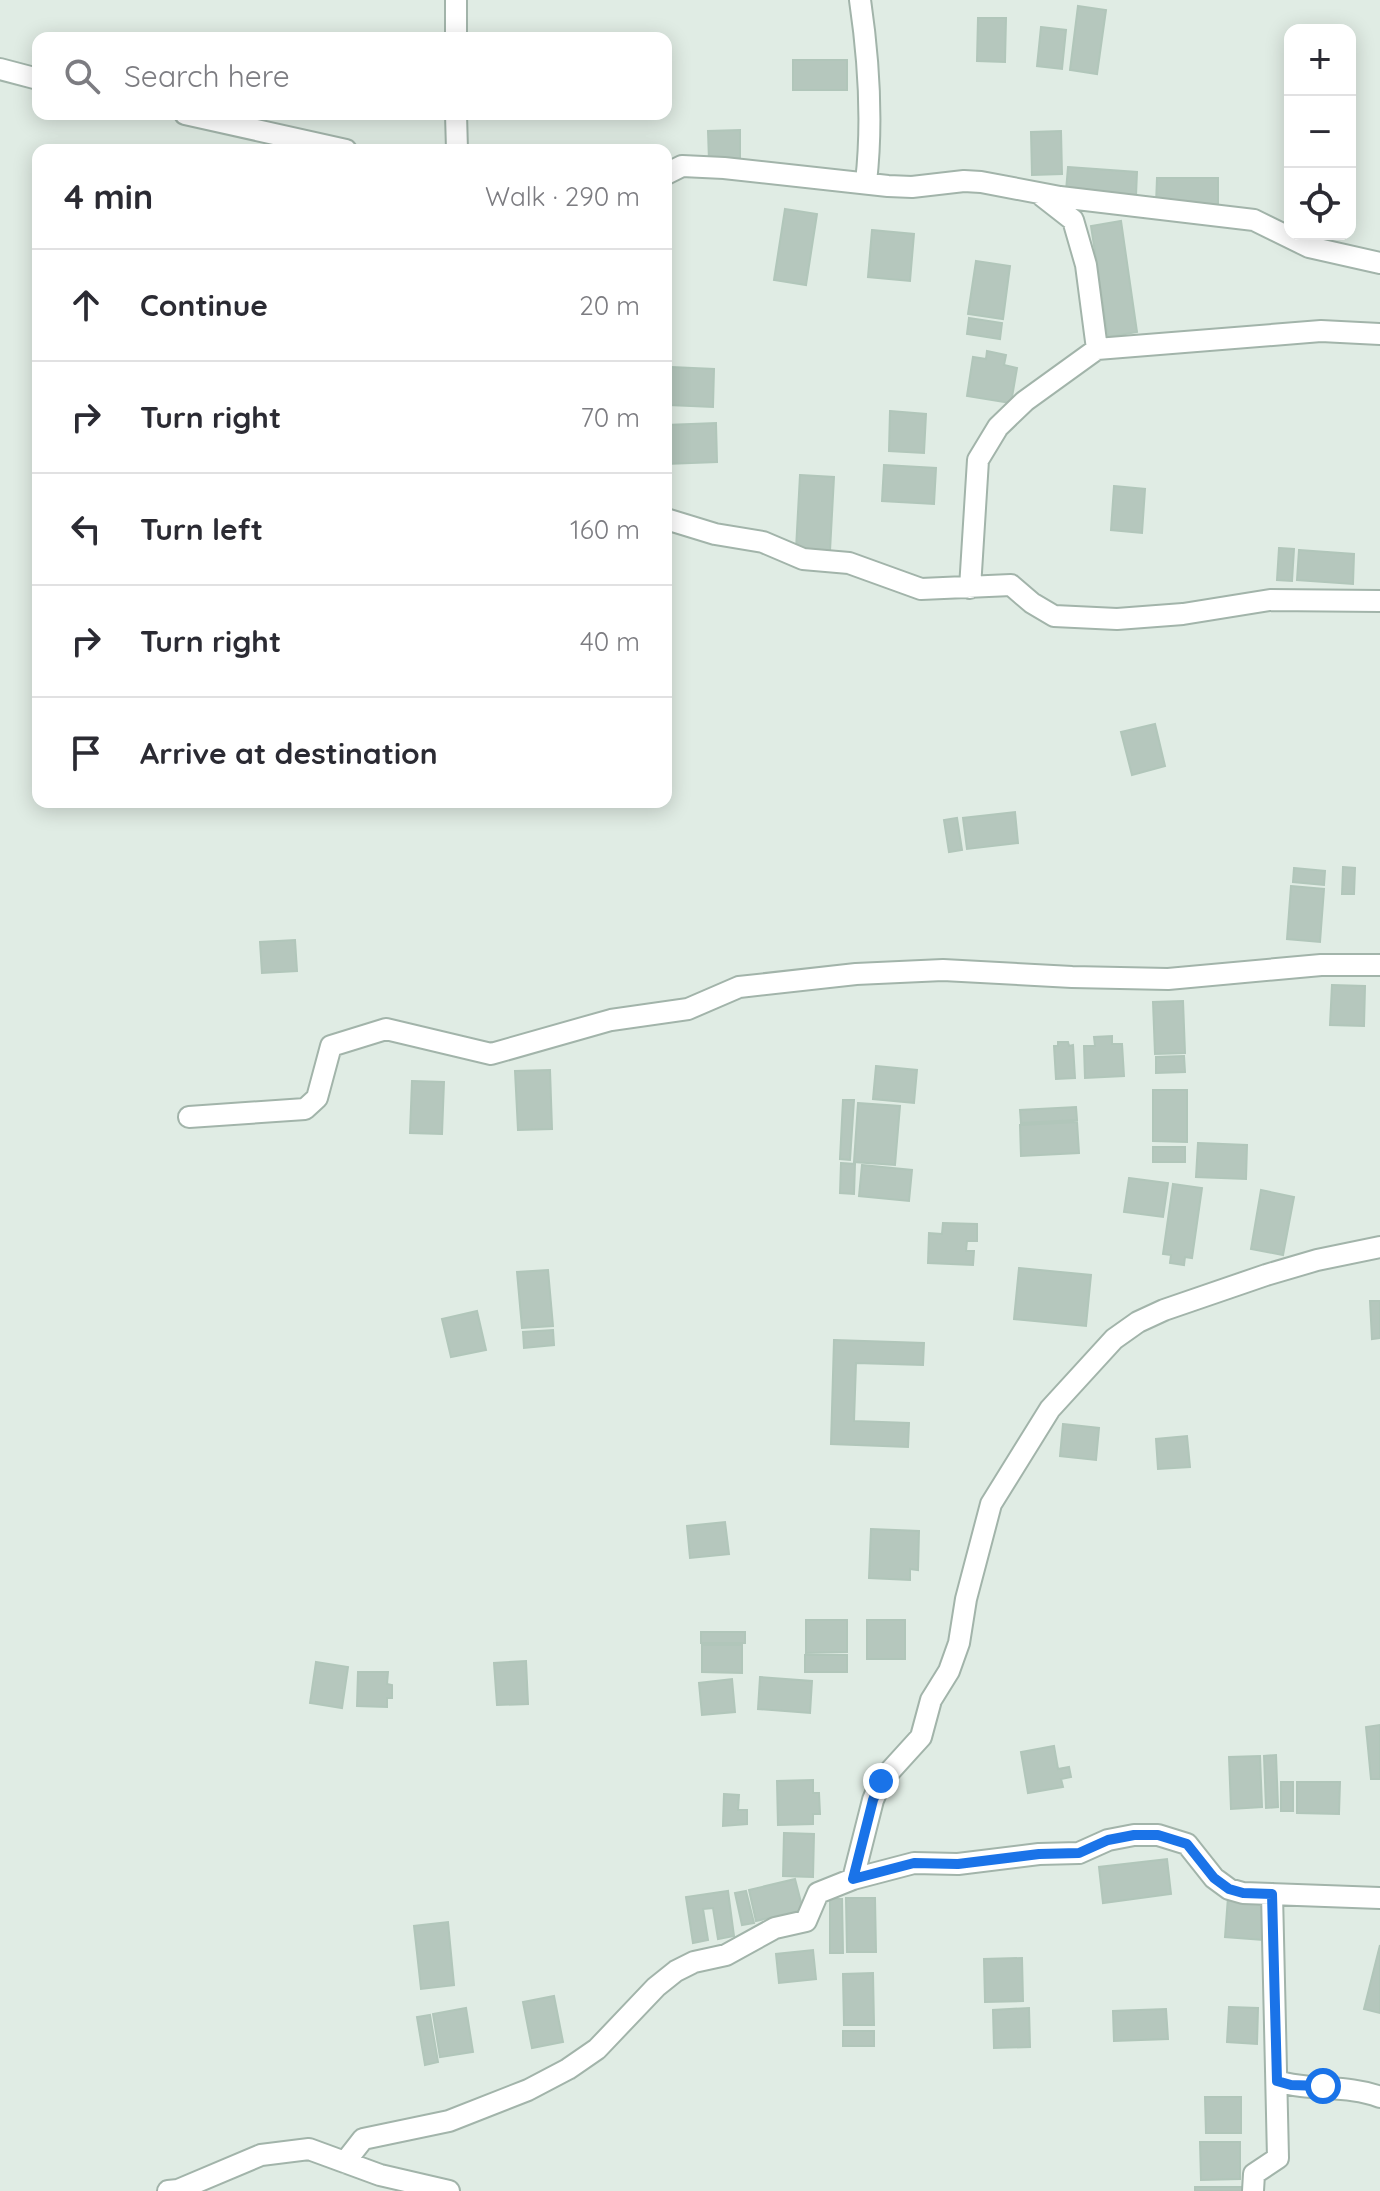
<!DOCTYPE html>
<html lang="en">
<head>
<meta charset="utf-8">
<style>
	body { margin:0; font-family:Quicksand,sans-serif; background:#f2f2f3; color:#2b2b33 }
	.controls { position:absolute; right:24px; top:24px; display:grid; overflow:hidden; border-radius:16px; box-shadow:0 4px 20px #0003 }
	.controls button { width:72px; height:72px; display:grid; place-items:center; padding:0; border:0; border-bottom:2px solid #e1e1e2; background:#fff; color:#2b2b33; font:40px sans-serif }
	.stop { position:absolute; width:24px; height:24px; margin:-18px; border:6px solid #1a73e8; border-radius:50%; background:#fff }
	.stop.end { background:#1a73e8; border-color:#fff; box-shadow:0 2px 8px #0008 }
	.list { margin:0; padding:0; list-style:none }
	h2 { display:flex; justify-content:space-between; align-items:center; height:104px; margin:0; padding:0 32px; font-size:34px }
	h2 small { font-size:26px; font-weight:400; color:#7c7c81 }
	.list li { display:grid; grid-template-columns:52px 1fr auto; gap:24px; align-items:center; box-sizing:border-box; height:112px; padding:0 32px; border-top:2px solid #e1e1e2 }
	.list b { display:block; font-size:30px; white-space:nowrap }
	.list em { font-size:26px; font-style:normal; color:#7c7c81 }
	.icon { flex:none; width:44px; height:44px; fill:none; stroke:currentColor; stroke-width:2; stroke-linecap:round; stroke-linejoin:round }
	.map { position:relative; flex:none; width:1380px; height:2191px; overflow:hidden }
	.search { position:absolute; background:#fff; box-shadow:0 4px 20px #0003; left:32px; top:32px; width:640px; height:88px; display:flex; align-items:center; gap:20px; box-sizing:border-box; padding:0 28px; border-radius:16px; color:#7c7c81; font-size:30px }
	.panel { position:absolute; background:#fff; box-shadow:0 4px 20px #0003; left:32px; top:144px; width:640px; height:664px; border-radius:16px }
	.map>svg:first-child { display:block }
	.building { fill:#b5c7bd; stroke:#b1c6ba; stroke-width:2 }
	.lines { fill:none; stroke-linecap:round; stroke-linejoin:round }
	.minor-casing { stroke:#a2b4aa; stroke-width:24 }
	.minor { stroke:#fff; stroke-width:20 }
	.route { stroke:#1a73e8; stroke-width:10 }
</style>
</head>
<body>
<div class="map">
<svg width="1380" height="2191" viewBox="0 0 1380 2191">
	<rect width="100%" height="100%" fill="#e0ece4"/>
	<!-- building -->
	<path class="building" d="M1078,6L1106,10L1097,74L1070,70Z
		M978,18H1006L1005,62L977,61Z
		M1041,27L1066,30L1062,69L1037,66Z
		M793,60H847V90H793Z
		M740,130V161H709L708,131Z
		M1061,131L1062,174L1032,175L1031,132Z
		M1068,167L1137,172L1136,196L1066,191Z
		M1157,178H1218V204H1156Z
		M785,209L817,214L806,285L774,280Z
		M1121,221L1137,332L1108,337L1091,226Z
		M872,230L914,234L910,281L868,277Z
		M976,261L1010,266L1003,319L968,314Z
		M969,318L1002,323L1000,339L967,334Z
		M987,351L1006,355L1004,365L1017,368L1011,403L967,396L973,357L986,359Z
		M671,367L714,369L713,407L669,405Z
		M890,411L926,414L924,453L889,451Z
		M716,423L717,462L666,464V425Z
		M884,465L936,468L934,504L882,501Z
		M800,475L834,477L830,551L796,549Z
		M1114,486L1145,489L1142,533L1111,530Z
		M1279,548L1294,549L1292,581L1277,580Z
		M1299,550L1354,554L1353,584L1297,580Z
		M1155,724L1165,766L1132,775L1121,732Z
		M1015,812L1018,843L967,849L963,818Z
		M957,818L962,850L949,852L944,820Z
		M1343,867L1355,868L1354,894H1342Z
		M1294,868L1325,871L1324,885L1293,882Z
		M1291,886L1324,889L1320,942L1287,939Z
		M295,940L297,971L262,973L260,942Z
		M1332,985L1365,986L1364,1026L1330,1025Z
		M1183,1001L1185,1053L1155,1054L1153,1002Z
		M1112,1036V1044H1122L1124,1076L1085,1078L1084,1046H1095L1094,1037Z
		M1058,1042H1068L1069,1046L1073,1045L1075,1078L1056,1079L1054,1046H1058Z
		M1184,1056L1185,1072L1156,1073V1057Z
		M876,1066L917,1070L914,1103L873,1099Z
		M550,1070L552,1129L518,1130L515,1071Z
		M412,1081L444,1082L442,1134L410,1133Z
		M1153,1090H1187V1142L1153,1141Z
		M843,1100H854L850,1160L840,1159Z
		M858,1103L900,1106L895,1165L854,1162Z
		M1076,1107L1077,1120L1021,1123L1020,1110Z
		M1077,1122L1079,1153L1021,1156L1020,1125Z
		M1198,1143L1247,1145L1246,1179L1196,1177Z
		M1153,1147H1185V1162H1153Z
		M841,1163L855,1164L854,1194L840,1193Z
		M862,1165L912,1170L909,1201L859,1196Z
		M1129,1178L1168,1183L1163,1217L1124,1212Z
		M1173,1184L1202,1188L1192,1258L1185,1257L1184,1265L1170,1263L1171,1255L1163,1254Z
		M1261,1190L1294,1197L1283,1255L1251,1249Z
		M943,1223L977,1224V1241H967L966,1251H974L973,1265L928,1263L929,1233L942,1234Z
		M1019,1268L1091,1275L1086,1326L1014,1319Z
		M548,1270L553,1326L522,1328L517,1272Z
		M1370,1301H1380V1338L1372,1339Z
		M477,1311L486,1350L451,1357L442,1319Z
		M553,1330L554,1345L524,1348L523,1332Z
		M834,1340L924,1343L923,1365L856,1363L854,1421L909,1423L908,1447L831,1444Z
		M1063,1424L1099,1428L1096,1460L1060,1456Z
		M1187,1436L1190,1467L1158,1469L1156,1439Z
		M725,1522L729,1554L690,1558L687,1526Z
		M871,1529L919,1531L918,1570L910,1569V1580L869,1578Z
		M806,1620H847V1652L806,1653Z
		M867,1620H905V1659H867Z
		M701,1632H745V1643H701Z
		M702,1645H742V1673L702,1672Z
		M805,1655H847V1672H805Z
		M526,1661L528,1704L497,1705L494,1663Z
		M316,1662L348,1667L342,1708L310,1703Z
		M358,1672H388L387,1684L392,1685V1698H387V1707L357,1706Z
		M760,1677L812,1681L810,1713L758,1709Z
		M732,1679L735,1712L702,1715L699,1683Z
		M1380,1725V1779H1371L1366,1727Z
		M1054,1746L1058,1769L1069,1767L1071,1777L1061,1779L1063,1787L1028,1793L1021,1752Z
		M1276,1755L1278,1807L1266,1808L1264,1756Z
		M1260,1756L1262,1807L1231,1809L1229,1757Z
		M813,1780V1793H819L820,1814H813V1824L778,1825L777,1781Z
		M1281,1782H1293V1811H1281Z
		M1297,1782H1340L1339,1814L1297,1813Z
		M724,1794L739,1795L738,1810H747V1824L723,1826Z
		M784,1833L814,1834L813,1877L783,1876Z
		M1167,1859L1171,1894L1103,1903L1099,1867Z
		M795,1879L803,1910L756,1921L749,1890Z
		M728,1891L734,1936L718,1939L713,1908L703,1909L708,1940L693,1943L686,1897Z
		M746,1891L754,1923L742,1925L735,1893Z
		M1228,1897L1266,1900L1263,1940L1225,1937Z
		M846,1898H875L876,1952H847Z
		M830,1899H842L843,1953H830Z
		M448,1922L454,1985L421,1989L414,1926Z
		M1380,1945V2013L1364,2009Z
		M813,1950L816,1979L779,1983L776,1954Z
		M1022,1958L1023,2001L985,2002L984,1959Z
		M873,1973L874,2025H844L843,1974Z
		M554,1996L563,2042L532,2048L523,2002Z
		M1229,2007L1258,2008L1257,2044L1227,2042Z
		M466,2008L473,2052L440,2057L433,2014Z
		M1029,2008L1030,2047L994,2048L993,2010Z
		M1166,2009L1168,2039L1114,2041L1113,2011Z
		M430,2015L438,2062L425,2065L417,2017Z
		M843,2031H874V2046H843Z
		M1205,2097H1241V2133H1206Z
		M1200,2142H1240V2179L1201,2180Z
		M1195,2187H1243V2191H1195Z"/>
	<g class="lines">
		<defs>
			<path id="minor" d="M860,0C869,61 873,121 866,182
				M456,38V0
				M0,69L38,79
				M185,114L346,150
				M456,114L457,150
				M666,174L682,166L724,168L888,186L912,187L964,181L981,182L1060,197L1254,220L1309,247L1380,263
				M1041,195L1073,220L1086,265L1097,349
				M666,519L715,534L763,542L803,559L849,563L921,589L1011,585L1032,603L1054,616L1117,619L1183,614L1270,600L1380,601
				M970,588L978,460L998,427L1025,401L1097,349L1321,331L1380,334
				M189,1117L305,1109L317,1098L331,1046L386,1029L491,1054L611,1020L688,1009L739,987L856,974L943,970L1072,977L1168,979L1321,965H1380
				M853,1879L914,1863L958,1864L1039,1854L1079,1853L1108,1840L1134,1835H1158L1187,1844L1214,1878L1229,1889L1243,1893L1380,1898
				M1277,2081C1311,2092 1346,2084 1380,2097
				M345,2162L363,2139L449,2121L528,2090L568,2069L597,2049L656,1987L676,1971L694,1962L726,1955L775,1928L806,1921L818,1893L853,1879L873,1800L881,1781L921,1737L931,1700L949,1671L959,1643L966,1599L991,1504L1050,1409L1114,1339L1138,1322L1164,1310L1266,1275L1317,1260L1380,1247
				M168,2191L178,2190L261,2155L309,2149L380,2175L449,2191
				M1253,2191L1254,2174L1278,2158L1272,1894"/>
		</defs>
		<!-- minor casing -->
		<use href="#minor" class="minor-casing"/>
		<!-- minor -->
		<use href="#minor" class="minor"/>
	</g>
	<g class="lines">
		<!-- route -->
		<path class="route" d="M881,1781L873,1800L853,1879L914,1863L958,1864L1039,1854L1079,1853L1108,1840L1134,1835H1158L1187,1844L1214,1878L1229,1889L1243,1893L1272,1894L1277,2081L1291,2085L1323,2086"/>
	</g>
</svg>
<div class="controls">
<button>+</button>
<button>−</button>
<button><svg class="icon" aria-label="locate" viewBox="0 0 24 24"><circle cx="12" cy="12" r="6"/><path d="M12 2v4M12 18v4M2 12h4M18 12h4"/></svg></button>
</div>
<div class="stop" style="left:1323px;top:2086px"></div>
<div class="stop end" style="left:881px;top:1781px"></div>
<div class="search"><svg class="icon" aria-label="search" viewBox="0 0 24 24"><circle cx="10" cy="10" r="6"/><path d="M15 15l6 6"/></svg>Search here</div>
<section class="panel">
<h2>4 min<small>Walk · 290 m</small></h2>
<ul class="list">
<li><svg class="icon" aria-label="ahead" viewBox="0 0 24 24"><path d="M12 20V5M6 11l6-6 6 6"/></svg><div><b>Continue</b></div><em>20 m</em></li>
<li><svg class="icon" aria-label="right" viewBox="0 0 24 24"><path d="M7 20v-9h11M14 6l5 5-5 5"/></svg><div><b>Turn right</b></div><em>70 m</em></li>
<li><svg class="icon" aria-label="left" viewBox="0 0 24 24"><path d="M17 20v-9H6M10 6l-5 5 5 5"/></svg><div><b>Turn left</b></div><em>160 m</em></li>
<li><svg class="icon" aria-label="right" viewBox="0 0 24 24"><path d="M7 20v-9h11M14 6l5 5-5 5"/></svg><div><b>Turn right</b></div><em>40 m</em></li>
<li><svg class="icon" aria-label="arrive" viewBox="0 0 24 24"><path d="M6 21V4h12l-3 4 3 4H6"/></svg><div><b>Arrive at destination</b></div></li>
</ul>
</section>
</div>
</body>
</html>
